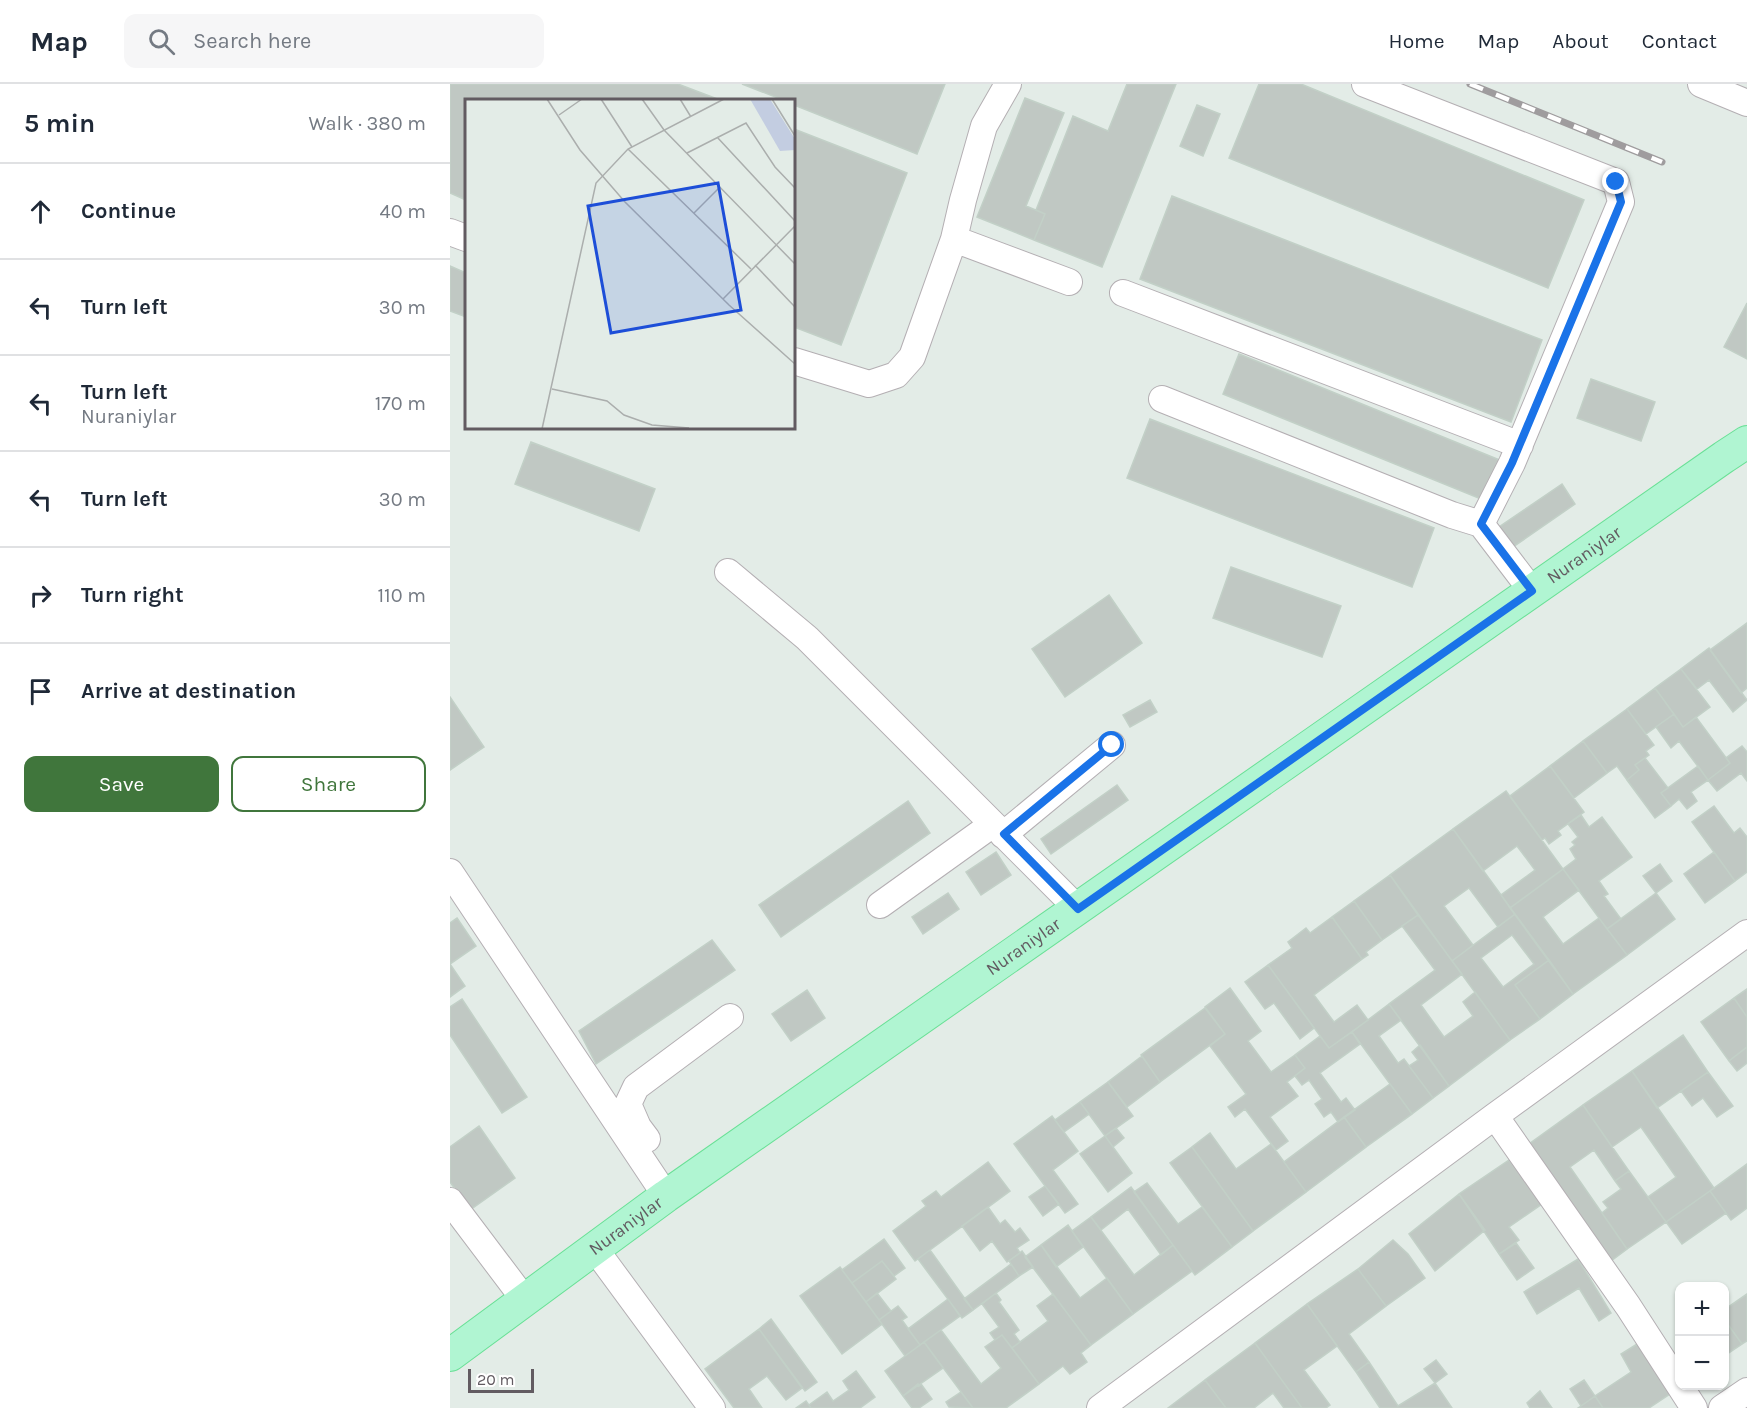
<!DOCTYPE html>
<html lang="en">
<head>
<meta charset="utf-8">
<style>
	body { margin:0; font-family:Karla,sans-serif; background:#f6f6f7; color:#1f2937 }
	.controls { position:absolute; right:18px; bottom:18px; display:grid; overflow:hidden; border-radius:12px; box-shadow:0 2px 4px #0004 }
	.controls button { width:54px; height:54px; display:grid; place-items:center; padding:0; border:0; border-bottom:2px solid #e0e1e3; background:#fff; color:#1f2937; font:30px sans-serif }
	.scale { position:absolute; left:18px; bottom:15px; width:66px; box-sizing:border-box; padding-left:6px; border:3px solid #625b61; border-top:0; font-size:16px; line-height:21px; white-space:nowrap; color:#625b61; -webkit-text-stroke:4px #fff; paint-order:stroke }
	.stop { position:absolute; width:18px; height:18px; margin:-14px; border:4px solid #1a73e8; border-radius:50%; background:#fff }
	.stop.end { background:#1a73e8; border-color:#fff; box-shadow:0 2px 6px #0008 }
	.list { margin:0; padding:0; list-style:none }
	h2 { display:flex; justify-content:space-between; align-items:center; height:78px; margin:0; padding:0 24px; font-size:26px }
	h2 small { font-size:20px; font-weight:400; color:#747a83 }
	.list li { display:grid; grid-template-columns:39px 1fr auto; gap:18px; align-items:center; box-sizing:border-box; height:96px; padding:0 24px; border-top:2px solid #e0e1e3 }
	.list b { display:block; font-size:22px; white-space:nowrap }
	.list p { margin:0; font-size:20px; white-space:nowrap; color:#747a83 }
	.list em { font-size:20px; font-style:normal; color:#747a83 }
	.actions { display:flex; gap:12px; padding:18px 24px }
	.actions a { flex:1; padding:14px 0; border:2px solid #40763c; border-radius:12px; text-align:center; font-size:21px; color:#40763c }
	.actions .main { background:#40763c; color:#fff }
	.icon { flex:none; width:33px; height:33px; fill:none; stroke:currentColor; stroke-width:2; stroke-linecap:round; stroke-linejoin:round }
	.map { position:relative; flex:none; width:1297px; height:1324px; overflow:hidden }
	header { display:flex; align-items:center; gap:36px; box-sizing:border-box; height:84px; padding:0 30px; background:#fff; border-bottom:2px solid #e0e1e3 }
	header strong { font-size:28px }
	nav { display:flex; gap:33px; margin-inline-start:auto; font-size:21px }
	.search { width:420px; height:54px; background:#f6f6f7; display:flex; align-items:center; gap:15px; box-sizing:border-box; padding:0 21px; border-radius:12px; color:#747a83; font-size:22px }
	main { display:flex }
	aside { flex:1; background:#fff }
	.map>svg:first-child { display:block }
	.building { fill:#c0c8c3; stroke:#c2d0c7; stroke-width:1.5; fill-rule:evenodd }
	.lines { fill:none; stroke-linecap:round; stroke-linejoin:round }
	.minor-casing { stroke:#b4afb3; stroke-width:28 }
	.major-casing { stroke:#69e096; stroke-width:34 }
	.minor { stroke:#fff; stroke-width:26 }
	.major { stroke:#b0f5d2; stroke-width:32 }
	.rail-casing { stroke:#9f9c9e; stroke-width:7 }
	.rail { stroke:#fff; stroke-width:4.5; stroke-dasharray:14; stroke-linecap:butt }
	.route { stroke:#1a73e8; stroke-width:8 }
	.labels { text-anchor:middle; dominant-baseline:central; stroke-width:4.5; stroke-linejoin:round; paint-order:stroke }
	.street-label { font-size:18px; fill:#625b61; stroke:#fff }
	.inset-road { fill:none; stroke:#abaead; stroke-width:1.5 }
	.view { fill:#1d4ed8; fill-opacity:0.15; stroke:#1d4ed8; stroke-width:3 }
	.inset-edge { fill:none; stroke:#625b61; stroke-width:3 }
</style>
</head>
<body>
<header>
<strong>Map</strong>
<div class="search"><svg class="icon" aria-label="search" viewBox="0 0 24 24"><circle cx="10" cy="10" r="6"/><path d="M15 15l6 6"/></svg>Search here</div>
<nav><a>Home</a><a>Map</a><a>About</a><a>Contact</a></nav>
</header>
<main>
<aside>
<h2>5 min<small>Walk · 380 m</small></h2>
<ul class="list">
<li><svg class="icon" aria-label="ahead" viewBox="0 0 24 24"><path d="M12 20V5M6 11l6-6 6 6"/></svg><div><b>Continue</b></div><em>40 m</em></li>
<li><svg class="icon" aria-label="left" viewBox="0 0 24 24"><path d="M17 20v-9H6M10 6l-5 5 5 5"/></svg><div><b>Turn left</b></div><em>30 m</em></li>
<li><svg class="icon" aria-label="left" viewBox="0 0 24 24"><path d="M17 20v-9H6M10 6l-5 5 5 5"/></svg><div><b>Turn left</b><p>Nuraniylar</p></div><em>170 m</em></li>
<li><svg class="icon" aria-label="left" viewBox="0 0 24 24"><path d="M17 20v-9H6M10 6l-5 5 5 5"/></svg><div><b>Turn left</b></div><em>30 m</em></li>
<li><svg class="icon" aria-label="right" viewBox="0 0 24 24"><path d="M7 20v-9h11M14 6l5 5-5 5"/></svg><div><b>Turn right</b></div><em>110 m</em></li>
<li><svg class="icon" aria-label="arrive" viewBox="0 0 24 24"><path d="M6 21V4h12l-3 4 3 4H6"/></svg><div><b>Arrive at destination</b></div></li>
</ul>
<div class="actions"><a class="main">Save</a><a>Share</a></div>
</aside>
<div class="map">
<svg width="1297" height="1324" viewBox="0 0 1297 1324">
	<rect width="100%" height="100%" fill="#e3ece7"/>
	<!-- building -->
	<path class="building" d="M0,0H228L270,16H16V116L0,109Z
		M292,0H495L467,70L344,21V16H333Z
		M677,0H726L652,183L584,156L595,130L586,126L623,32L658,47Z
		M809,0H851L1134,116L1098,204L779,74Z
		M575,14L614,29L576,122L595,130L584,156L527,133Z
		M747,21L770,30L753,72L730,62Z
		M344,45L457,89L391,261L344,243Z
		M722,112L1092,256L1061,338L690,195Z
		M0,182L16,189V233L0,227Z
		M1297,219V275L1274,263Z
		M789,270L1052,377L1036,417L773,310Z
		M1141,295L1205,318L1191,357L1127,334Z
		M700,335L984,444L962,503L677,394Z
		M81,358L205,405L189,447L65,400Z
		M1112,400L1125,420L1063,463L1049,443Z
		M781,483L891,522L872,573L763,534Z
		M659,511L692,559L615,613L582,565Z
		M1297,539V604L1291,609L1260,566Z
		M1259,564L1297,616L1283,628L1259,596L1247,605L1231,585Z
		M1231,585L1260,623L1233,643L1205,604Z
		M1205,604L1224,630L1196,650L1177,625Z
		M0,613L34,663L0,686Z
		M700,616L707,628L680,643L673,631Z
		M1177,625L1204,661L1196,667L1199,671L1185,681L1189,686L1177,696L1167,682L1157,689L1133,657Z
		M1224,630L1233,643L1246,633L1280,679L1258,696L1229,657L1221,664L1206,643Z
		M1133,657L1157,689L1124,714L1100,682Z
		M1292,662L1297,668V697L1291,689L1267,707L1258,696L1280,679L1276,674Z
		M1195,674L1218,704L1211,709L1221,722L1205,734L1177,696L1189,686L1185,681Z
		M1100,682L1134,728L1108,747L1111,751L1099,760L1095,754L1092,756L1060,712Z
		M1248,682L1258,696L1241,708L1247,717L1237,725L1229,715L1221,722L1211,709Z
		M667,701L678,716L601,770L591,755Z
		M1056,707L1113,785L1060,824L1051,811L1085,786L1067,762L1033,787L1003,745Z
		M458,717L480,749L331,853L309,821Z
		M1264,722L1284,749L1290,744L1297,753V788L1285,797L1242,738Z
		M1131,731L1139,743L1152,733L1182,773L1149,797L1158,810L1154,812L1171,835L1157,845L1113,785L1126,775L1120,765L1125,761L1122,758L1128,753L1118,740Z
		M1003,745L1065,830L1048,843L1019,804L994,822L1023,861L1002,877L940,791Z
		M546,768L561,791L531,811L516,788Z
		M1264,768L1285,797L1255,819L1234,790Z
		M1210,780L1222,797L1206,809L1193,792Z
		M1113,785L1129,806L1093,833L1113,860L1149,834L1177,871L1123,910L1060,824Z
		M940,791L968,831L932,856L904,817Z
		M498,809L509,825L473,850L462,833Z
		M1206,809L1225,835L1177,871L1157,845Z
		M904,817L932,856L916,868L918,871L912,875L882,833Z
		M1065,830L1099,876L1065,901L1090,935L1060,956L1002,877ZM1062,851L1084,880L1053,903L1031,874Z
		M968,831L1012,890L971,921L994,953L1023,932L1013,918L1025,908L1060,956L999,1002L939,920L985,886L952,842Z
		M882,833L912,875L864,911L884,938L907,921L918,936L879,964L818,881L842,864L838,858L856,844L860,849Z
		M7,834L26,862L0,880V839Z
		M262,856L285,886L146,980L129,947Z
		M1099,876L1123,910L1090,935L1065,901Z
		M0,880L15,902L0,913Z
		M818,881L864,944L850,955L824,919L815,925L795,898Z
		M780,904L811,947L798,957L821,988L845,971L855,984L837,998L848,1012L820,1033L838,1057L826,1066L795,1025L785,1033L778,1023L796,1010L760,962L775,950L755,923Z
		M1297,905V933L1284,914Z
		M357,906L375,934L341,957L322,930Z
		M1284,914L1297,933V963L1279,977L1251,938Z
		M12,915L77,1013L52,1029L0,951V923Z
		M939,920L951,936L929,952L948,979L954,975L983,1014L962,1030L902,948Z
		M755,924L775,950L710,998L691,971Z
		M902,948L910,960L870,989L891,1018L896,1014L905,1026L888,1038L881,1028L874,1033L865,1020L872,1015L859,996L852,1001L845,992L855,984L845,971L870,952L879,964Z
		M1233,951L1258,988L1207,1024L1182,987Z
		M970,961L999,1002L983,1014L959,982L968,976L962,968Z
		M1297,963V979L1287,987L1279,977Z
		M692,972L710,998L677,1023L658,998Z
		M1182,987L1264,1104L1216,1138L1198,1113L1226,1093L1191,1043L1162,1063L1133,1021Z
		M1258,988L1283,1022L1267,1033L1253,1014L1242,1022L1231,1007Z
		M658,998L683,1032L655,1052L630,1018Z
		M940,1000L962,1030L916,1063L894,1033Z
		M630,1018L639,1030L614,1048L605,1036Z
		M1133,1021L1179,1087L1165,1097L1144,1066L1120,1083L1177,1165L1161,1177L1079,1060Z
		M602,1032L628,1067L603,1086L628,1120L615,1129L564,1060Z
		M894,1033L916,1063L856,1108L834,1078Z
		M29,1042L65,1094L20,1126L0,1098V1063Z
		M666,1044L674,1054L663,1063L655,1052Z
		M760,1049L786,1085L821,1060L856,1108L803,1147L742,1063Z
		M655,1052L682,1089L658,1108L630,1070Z
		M742,1063L803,1147L782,1163L720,1079Z
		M1059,1076L1092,1120L1059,1143L1069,1156L1049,1170L1009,1110Z
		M538,1078L560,1107L465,1177L443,1147L476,1122L472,1117L486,1107L491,1113Z
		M1297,1080V1124L1281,1136L1260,1107Z
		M1179,1087L1216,1138L1177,1165L1152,1129L1158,1124L1153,1118L1171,1105L1165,1097Z
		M697,1099L728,1140L752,1123L782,1163L745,1191L684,1108Z
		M595,1102L609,1120L593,1132L579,1113Z
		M681,1103L723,1161L711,1171L678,1125L651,1146L641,1133Z
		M1260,1107L1276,1129L1232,1160L1216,1138Z
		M1009,1110L1035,1146L985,1187L959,1150Z
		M538,1123L550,1140L555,1136L565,1148L570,1144L579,1156L567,1164L570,1169L557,1178L542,1157L530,1167L512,1142Z
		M641,1133L684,1191L723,1161L742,1187L683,1230L622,1147Z
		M618,1141L633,1163L606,1183L591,1161Z
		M434,1155L455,1184L444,1192L432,1177L402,1199L392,1186Z
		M943,1156L958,1170L975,1194L936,1222L908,1185Z
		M1066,1159L1084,1184L1067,1196L1049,1170Z
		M591,1161L630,1214L657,1194L683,1230L641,1261L575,1173Z
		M480,1166L523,1226L512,1234L468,1175Z
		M572,1167L583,1183L569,1192L559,1177Z
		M1128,1175L1161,1229L1149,1237L1129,1204L1087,1230L1074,1208Z
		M432,1177L446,1195L416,1218L402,1199Z
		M561,1180L569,1192L523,1226L514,1215Z
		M390,1183L432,1240L392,1270L350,1212Z
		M908,1185L936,1222L899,1250L919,1278L906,1288L857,1220Z
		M427,1209L441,1227L429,1236L416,1218Z
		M546,1209L551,1216L549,1218L569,1246L564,1250L570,1258L562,1264L552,1251L545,1256L540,1249L549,1243L532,1220Z
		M603,1210L641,1261L631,1269L637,1278L620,1290L613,1282L589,1300L562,1264L598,1237L587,1222Z
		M1297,1210V1257L1292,1260L1274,1235V1226Z
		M498,1215L510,1232L470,1261L458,1245Z
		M857,1220L887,1262L854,1286L880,1321L876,1324H852L805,1259Z
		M448,1222L457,1233L452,1236L470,1261L455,1272L429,1236Z
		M321,1235L367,1298L355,1307L309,1245Z
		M1274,1235L1292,1260L1274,1272Z
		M309,1245L352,1304L336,1316L317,1292L299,1305L312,1324H284L255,1285Z
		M491,1246L531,1300L551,1284L535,1263L552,1251L589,1300L556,1324H523L474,1258Z
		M474,1258L493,1284L453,1312L435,1287Z
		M805,1259L852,1324H834L823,1309L804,1324H776L755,1296Z
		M1187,1260L1223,1308L1199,1324H1153L1145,1312L1181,1288L1171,1270Z
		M986,1276L997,1290L985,1299L974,1285Z
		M919,1278L948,1322L985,1299L1002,1324H930L906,1288Z
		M406,1287L425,1313L410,1324H361L359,1321L377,1308L383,1317L399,1306L393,1297Z
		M755,1296L776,1324H718Z
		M1134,1296L1145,1312L1131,1322L1120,1305Z
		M468,1300L469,1302L471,1300L482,1315L469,1324H462L453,1312Z
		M1090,1307L1102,1324H1080L1077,1319Z
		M511,1308L523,1324L499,1323L496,1318Z
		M1145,1312L1153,1324H1128L1131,1322Z
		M356,1317L361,1324H346Z"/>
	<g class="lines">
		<defs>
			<path id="minor" d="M915,0L1166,98L1171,118L1062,379L1031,440
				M1251,0L1297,19
				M0,148L16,154
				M504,155L619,198
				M673,209L1070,361
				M344,277L419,300L446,291L462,273L504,155L513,116L534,42L558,0
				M712,315L1002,431L1031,440L1082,507
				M278,488L357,554L628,825
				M553,751L662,661
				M0,788L216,1112
				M430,821L543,740
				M1045,1032L1178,1222L1244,1324
				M197,1055L188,1043L178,1020L186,1003L280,933
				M0,1117L74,1215
				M145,1165L262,1324
				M650,1324L1045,1032L1297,849
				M1272,1324L1297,1307"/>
			<g id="major">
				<path id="s1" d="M0,1271L216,1112L1274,373L1297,358"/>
			</g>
		</defs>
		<!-- minor casing -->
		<use href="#minor" class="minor-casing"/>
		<!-- major casing -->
		<use href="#major" class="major-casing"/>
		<!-- minor -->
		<use href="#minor" class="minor"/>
		<!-- major -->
		<use href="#major" class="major"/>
		<defs>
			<path id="rail" d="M1020,0L1212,78"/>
		</defs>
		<!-- rail casing -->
		<use href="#rail" class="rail-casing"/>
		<!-- rail -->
		<use href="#rail" class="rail"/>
	</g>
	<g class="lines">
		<!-- route -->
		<path class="route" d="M662,661L554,750L628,825L1082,507L1031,440L1062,379L1171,118L1166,98"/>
	</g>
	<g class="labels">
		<!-- street labels -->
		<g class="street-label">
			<text stroke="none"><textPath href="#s1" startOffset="1388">Nuraniylar</textPath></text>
			<text stroke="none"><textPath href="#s1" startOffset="704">Nuraniylar</textPath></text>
			<text stroke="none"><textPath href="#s1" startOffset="218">Nuraniylar</textPath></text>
		</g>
	</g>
	<!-- overview -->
	<g transform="translate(15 15)">
		<rect width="330" height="330" fill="#e3ece7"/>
		<path d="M285,0H305L330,40V51L315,52Z" fill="#c3cde1"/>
		<path class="inset-road" d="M82,0L115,51L160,103L264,206L330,265M136,0L167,48M177,0L199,31L330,165M215,0L226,18M307,0L330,37M94,16L117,0M252,38L330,122M163,50L286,170M222,54L281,24L310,68L330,89M229,114L255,88M290,166L330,208M258,200L330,127M87,290L142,302L159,316L187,326L224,329M77,330L131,84L163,50L259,0"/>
		<path class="view" d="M253,84L276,211L146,234L123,107Z"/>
		<rect width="330" height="330" class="inset-edge"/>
	</g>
</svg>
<div class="controls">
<button>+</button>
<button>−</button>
</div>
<div class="scale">20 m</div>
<div class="stop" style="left:662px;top:661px"></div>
<div class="stop end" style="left:1166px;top:98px"></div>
</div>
</main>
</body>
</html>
